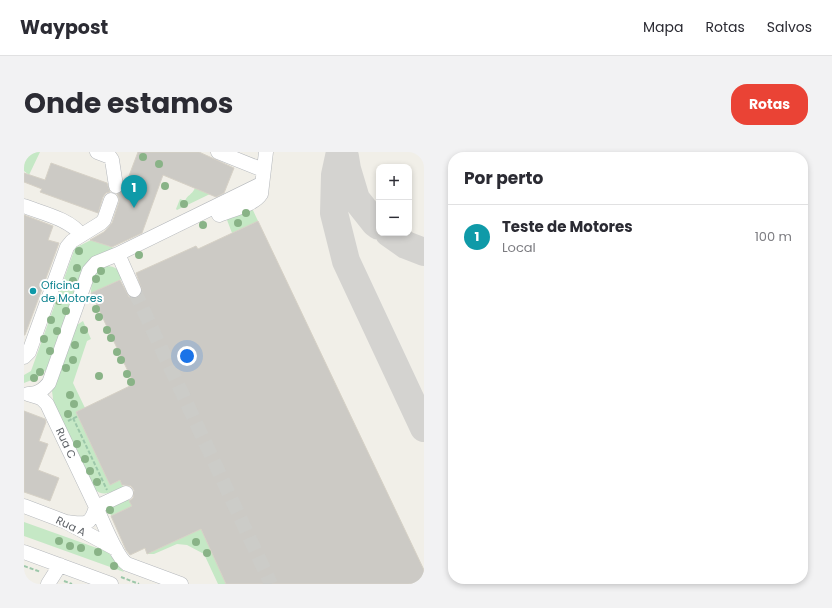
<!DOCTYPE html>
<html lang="pt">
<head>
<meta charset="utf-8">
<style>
	body { margin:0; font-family:Poppins,sans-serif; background:#f2f2f3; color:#2b2b33 }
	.controls { position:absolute; right:12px; top:12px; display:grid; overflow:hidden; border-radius:8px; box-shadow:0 2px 6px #0003 }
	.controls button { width:36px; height:36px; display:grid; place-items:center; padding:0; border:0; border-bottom:1px solid #e1e1e2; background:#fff; color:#2b2b33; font:20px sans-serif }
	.you { position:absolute; left:163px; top:204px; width:14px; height:14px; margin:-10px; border:3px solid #fff; border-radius:50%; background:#1a73e8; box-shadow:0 0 0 6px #1a73e833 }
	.badge { display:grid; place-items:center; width:26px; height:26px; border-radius:50%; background:#ea4335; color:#fff; font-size:13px; font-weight:700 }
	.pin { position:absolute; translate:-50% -33px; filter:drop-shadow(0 1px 2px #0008) }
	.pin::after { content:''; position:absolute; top:21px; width:14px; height:12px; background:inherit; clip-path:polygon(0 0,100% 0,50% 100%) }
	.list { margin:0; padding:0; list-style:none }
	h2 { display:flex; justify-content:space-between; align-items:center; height:52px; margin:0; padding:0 16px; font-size:17px }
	h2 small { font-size:13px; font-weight:400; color:#7c7c81 }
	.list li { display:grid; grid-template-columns:26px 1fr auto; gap:12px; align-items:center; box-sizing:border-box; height:64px; padding:0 16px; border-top:1px solid #e1e1e2 }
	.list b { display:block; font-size:15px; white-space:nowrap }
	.list p { margin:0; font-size:13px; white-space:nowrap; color:#7c7c81 }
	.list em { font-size:13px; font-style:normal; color:#7c7c81 }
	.map { position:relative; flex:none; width:400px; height:432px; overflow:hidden; border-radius:16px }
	header { display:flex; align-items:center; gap:24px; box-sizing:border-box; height:56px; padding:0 20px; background:#fff; border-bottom:1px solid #e1e1e2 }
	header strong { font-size:19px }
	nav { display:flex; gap:22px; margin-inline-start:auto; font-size:14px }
	.intro { display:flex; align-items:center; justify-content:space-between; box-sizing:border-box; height:96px; padding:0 24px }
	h1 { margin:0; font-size:28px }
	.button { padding:10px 18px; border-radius:16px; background:#ea4335; color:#fff; font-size:14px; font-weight:700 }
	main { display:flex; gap:24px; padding:0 24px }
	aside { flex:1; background:#fff; border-radius:16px; box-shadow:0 2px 6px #0003 }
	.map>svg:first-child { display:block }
	.green { fill:#c5e8c5 }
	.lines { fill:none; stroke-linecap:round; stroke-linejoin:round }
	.taxiway { stroke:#d4d3d0; stroke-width:28 }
	.building { fill:#cccac5; stroke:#d6d1c6 }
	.minor-tunnel { stroke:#ccccc8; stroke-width:14; stroke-dasharray:14 7; stroke-linecap:butt }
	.minor-casing { stroke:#b5b8bc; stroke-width:15 }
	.path { stroke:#9cc7a9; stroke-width:2; stroke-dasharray:4 2; stroke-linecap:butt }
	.minor { stroke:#fff; stroke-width:14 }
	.tree { fill:#89b387 }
	.culture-dot { fill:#0f9aa8; stroke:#fff; stroke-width:1.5 }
	.labels { text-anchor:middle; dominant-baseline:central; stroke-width:4; stroke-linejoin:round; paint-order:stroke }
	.culture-label { font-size:11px; fill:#0d838f; stroke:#fff; text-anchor:start }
	.street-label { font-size:11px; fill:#5f6368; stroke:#fff }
</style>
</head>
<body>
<header>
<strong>Waypost</strong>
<nav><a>Mapa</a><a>Rotas</a><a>Salvos</a></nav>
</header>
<div class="intro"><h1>Onde estamos</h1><a class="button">Rotas</a></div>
<main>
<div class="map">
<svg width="400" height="432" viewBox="0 0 400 432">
	<rect width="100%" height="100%" fill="#f1efe8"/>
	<!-- green -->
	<path class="green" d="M0,0H16L5,23L0,19Z
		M171,36L186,42L153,58L152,57L156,47L161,49C163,43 168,43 171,36Z
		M227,54L234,69L208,81L203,68L205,62Z
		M67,88L90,96L72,105L22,218L13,226L0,231V223L7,219L51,96Z
		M82,114C92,114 95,118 100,126L67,141C68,128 68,119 82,114Z
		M59,169L67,187L63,189L49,231L61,256L52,260L86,333L96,328L99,335C89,339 80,346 70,337L30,254L28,239L53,173Z
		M104,346L108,354L87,364L85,358L86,355Z
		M0,370L84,400L100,420L0,384Z
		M177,377L202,432H194L180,402L163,393L153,392L130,402H123Z"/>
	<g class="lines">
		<!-- taxiway -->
		<path class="taxiway" d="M316,0L311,23L310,61L322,109L400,276
			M321,5L323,17L332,47L351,71L355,74
			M365,81L382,93L400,100"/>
	</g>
	<!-- building -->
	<path class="building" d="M114,0H175L210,16L200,41L192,45L139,23L118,81L88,95L66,88L80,80L88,71L95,50V46L93,42L100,37Z
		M27,11L83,31L86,40L82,41L79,45L74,61L16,40L18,37L0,30V21L21,28Z
		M0,63L29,74L24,88L35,91L1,183H0Z
		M234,69L400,418V432H202L177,377L123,402L121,396L106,403L102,398L87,364L108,354L105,349L109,346L110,338L107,334L102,333H98L96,328L86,333L52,260L110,232L67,141L96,128L105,145L109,146H113L117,143L118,138L112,121L172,94L174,97Z
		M0,259L21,267L22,270L15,289L24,292L14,318L35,326L26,349L0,340Z"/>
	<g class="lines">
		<!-- minor-tunnel -->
		<path class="minor-tunnel" d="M110,138L247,432"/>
		<defs>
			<path id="minor" d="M73,0L86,5L88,8L92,34
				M194,0L239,18
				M0,54C18,61 46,67 57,83
				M194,61L195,63C207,58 230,53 237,42L242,0
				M94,102L237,32
				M0,205L5,200L43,95L48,89L77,71L80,68L87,48
				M4,242L17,246L23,252L72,355C66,375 61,372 42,370
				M6,242C15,241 19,238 25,231L65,119L72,111L94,102L110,138
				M102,341L72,355C78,367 92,405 103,412L157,432
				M0,354L42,370L92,397
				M0,400L87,432
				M24,432L36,413"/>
		</defs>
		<!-- minor casing -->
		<use href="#minor" class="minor-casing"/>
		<!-- path -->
		<path class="path" d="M49,266L83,338
			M44,269L54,264
			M0,414L17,420
			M97,425L115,432
			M40,429L48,432"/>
		<!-- minor -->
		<use href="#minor" class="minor"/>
	</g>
	<!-- trees -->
	<g class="tree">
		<circle cx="119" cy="5" r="4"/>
		<circle cx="135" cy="12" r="4"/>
		<circle cx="141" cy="34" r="4"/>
		<circle cx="160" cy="52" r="4"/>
		<circle cx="222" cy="61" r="4"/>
		<circle cx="214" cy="71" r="4"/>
		<circle cx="179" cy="73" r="4"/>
		<circle cx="55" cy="99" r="4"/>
		<circle cx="115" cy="103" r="4"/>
		<circle cx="53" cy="116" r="4"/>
		<circle cx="77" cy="119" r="4"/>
		<circle cx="72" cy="127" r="4"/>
		<circle cx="49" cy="129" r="4"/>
		<circle cx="35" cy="149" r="4"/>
		<circle cx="72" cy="157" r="4"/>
		<circle cx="42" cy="159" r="4"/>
		<circle cx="75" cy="165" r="4"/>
		<circle cx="27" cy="168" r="4"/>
		<circle cx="60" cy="178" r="4"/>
		<circle cx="83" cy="178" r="4"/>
		<circle cx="33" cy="179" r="4"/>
		<circle cx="87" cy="186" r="4"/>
		<circle cx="20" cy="187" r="4"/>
		<circle cx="51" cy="193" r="4"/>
		<circle cx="26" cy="199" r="4"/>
		<circle cx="93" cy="200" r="4"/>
		<circle cx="49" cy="208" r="4"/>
		<circle cx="97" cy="208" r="4"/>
		<circle cx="42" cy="216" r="4"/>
		<circle cx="16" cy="220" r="4"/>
		<circle cx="103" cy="222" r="4"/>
		<circle cx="75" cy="224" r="4"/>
		<circle cx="10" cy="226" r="4"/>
		<circle cx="107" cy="230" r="4"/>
		<circle cx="46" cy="243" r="4"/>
		<circle cx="50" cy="252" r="4"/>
		<circle cx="44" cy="262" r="4"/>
		<circle cx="53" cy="292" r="4"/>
		<circle cx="61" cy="307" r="4"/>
		<circle cx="66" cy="319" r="4"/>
		<circle cx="73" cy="330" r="4"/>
		<circle cx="86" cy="358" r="4"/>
		<circle cx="35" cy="389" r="4"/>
		<circle cx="172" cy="390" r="4"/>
		<circle cx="46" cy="394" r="4"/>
		<circle cx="57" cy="396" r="4"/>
		<circle cx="74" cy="400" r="4"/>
		<circle cx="183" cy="401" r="4"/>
		<circle cx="90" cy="414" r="4"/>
	</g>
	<!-- markers -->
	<circle class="culture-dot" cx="9" cy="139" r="4"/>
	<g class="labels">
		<!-- culture labels -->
		<g class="culture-label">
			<text x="17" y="133">Oficina<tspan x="17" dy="13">de Motores</tspan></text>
		</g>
		<!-- street labels -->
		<g class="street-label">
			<text transform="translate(42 291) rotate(65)">Rua C</text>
			<text transform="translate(47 374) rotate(26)">Rua A</text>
		</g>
	</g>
</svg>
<div class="controls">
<button>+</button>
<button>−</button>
</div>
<div class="you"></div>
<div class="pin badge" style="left:110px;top:56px;background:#0f9aa8">1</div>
</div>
<aside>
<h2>Por perto<small></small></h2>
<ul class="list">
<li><span class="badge" style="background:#0f9aa8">1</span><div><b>Teste de Motores</b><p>Local</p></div><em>100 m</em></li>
</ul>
</aside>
</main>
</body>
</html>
